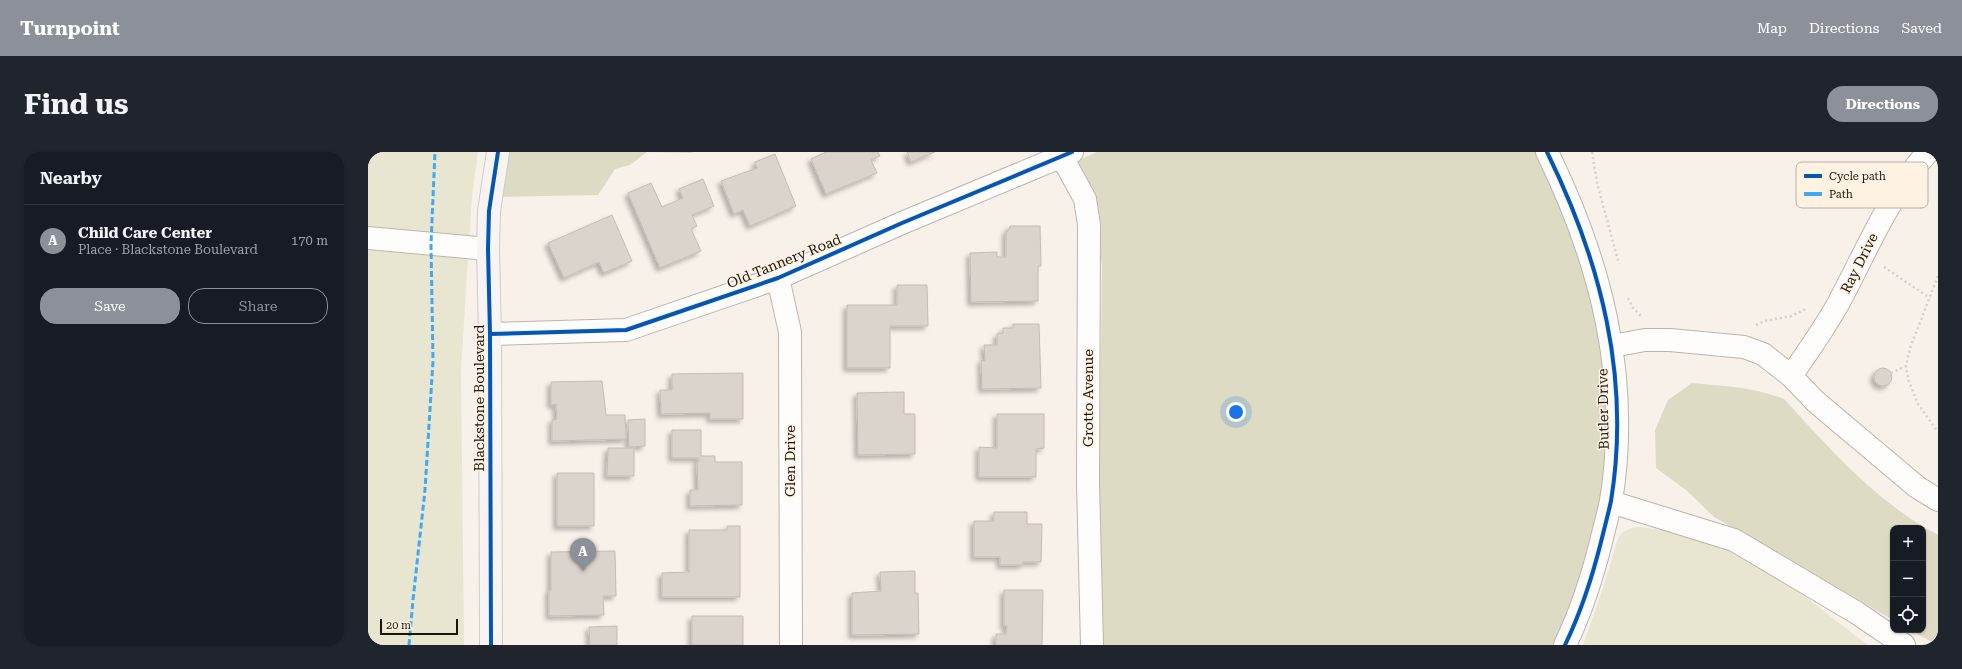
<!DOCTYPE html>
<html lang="en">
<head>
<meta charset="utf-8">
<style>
	body { margin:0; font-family:"Roboto Serif",serif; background:#20242c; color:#f1f3f6 }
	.controls { position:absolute; right:12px; bottom:12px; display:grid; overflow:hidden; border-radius:8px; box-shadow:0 1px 3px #0004 }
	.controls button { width:36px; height:36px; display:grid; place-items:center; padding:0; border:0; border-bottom:1px solid #363941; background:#171b24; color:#f1f3f6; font:20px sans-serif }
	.scale { position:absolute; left:12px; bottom:10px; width:78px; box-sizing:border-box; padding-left:4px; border:2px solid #1b140c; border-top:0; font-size:11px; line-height:14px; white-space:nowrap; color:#1b140c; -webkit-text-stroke:3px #fef2e3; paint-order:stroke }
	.you { position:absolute; left:868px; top:260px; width:14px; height:14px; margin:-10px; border:3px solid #fff; border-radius:50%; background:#1a73e8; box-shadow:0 0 0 6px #1a73e833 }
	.badge { display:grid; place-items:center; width:26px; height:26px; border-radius:50%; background:#8c9099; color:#fff; font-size:13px; font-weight:700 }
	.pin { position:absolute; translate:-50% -33px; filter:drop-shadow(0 1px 2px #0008) }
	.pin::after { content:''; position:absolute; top:21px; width:14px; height:12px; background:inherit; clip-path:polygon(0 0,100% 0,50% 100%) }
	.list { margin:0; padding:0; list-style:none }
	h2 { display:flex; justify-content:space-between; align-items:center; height:52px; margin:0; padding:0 16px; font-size:17px }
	h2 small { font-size:13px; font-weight:400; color:#9ea1a6 }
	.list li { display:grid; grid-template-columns:26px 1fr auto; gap:12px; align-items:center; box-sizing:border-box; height:72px; padding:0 16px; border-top:1px solid #363941 }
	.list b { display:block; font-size:15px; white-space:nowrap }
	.list p { margin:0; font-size:13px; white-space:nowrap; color:#9ea1a6 }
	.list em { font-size:13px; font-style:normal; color:#9ea1a6 }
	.actions { display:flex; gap:8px; padding:12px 16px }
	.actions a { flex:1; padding:9px 0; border:1px solid #8c9099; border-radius:16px; text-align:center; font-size:14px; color:#8c9099 }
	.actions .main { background:#8c9099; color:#fff }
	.icon { flex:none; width:22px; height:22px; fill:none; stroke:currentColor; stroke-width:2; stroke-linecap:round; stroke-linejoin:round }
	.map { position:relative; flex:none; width:1570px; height:493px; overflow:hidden; border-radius:16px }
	header { display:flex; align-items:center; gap:24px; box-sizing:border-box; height:56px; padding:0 20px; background:#8c9099; color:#fff }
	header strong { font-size:19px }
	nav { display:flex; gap:22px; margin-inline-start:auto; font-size:14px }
	.intro { display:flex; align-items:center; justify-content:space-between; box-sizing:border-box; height:96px; padding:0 24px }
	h1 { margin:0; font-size:28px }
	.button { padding:10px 18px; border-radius:16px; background:#8c9099; color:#fff; font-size:14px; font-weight:700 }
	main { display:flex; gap:24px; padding:0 24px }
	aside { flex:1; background:#171b24; border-radius:16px; box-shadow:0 1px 3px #0004 }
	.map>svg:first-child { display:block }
	.green { fill:#e8e6d0 }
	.forest { fill:#dddbc4 }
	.building { fill:#dbd4cc; stroke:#c4bdb5; filter:url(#shadow) }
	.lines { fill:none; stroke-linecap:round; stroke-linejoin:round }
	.minor-casing { stroke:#bcb5ad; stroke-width:24 }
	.major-casing { stroke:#cfcbc6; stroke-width:24 }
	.path { stroke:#d2d0ce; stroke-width:2.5; stroke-dasharray:2 3; stroke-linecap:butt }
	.minor { stroke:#fefdfc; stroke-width:22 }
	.major { stroke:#f8f4f4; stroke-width:22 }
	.quiet { stroke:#3fa9f5; stroke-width:3; stroke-dasharray:6 3; stroke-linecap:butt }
	.cycleway-casing { stroke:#fef2e3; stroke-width:6 }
	.cycleway { stroke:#0057b8; stroke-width:4 }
	.labels { text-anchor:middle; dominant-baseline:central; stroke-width:3; stroke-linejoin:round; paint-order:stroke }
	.street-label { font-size:14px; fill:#1b140c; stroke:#fef2e3 }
	.key { fill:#fef2e3; stroke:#baafa2; stroke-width:1 }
	.key-label { font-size:11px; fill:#1b140c }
</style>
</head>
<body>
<header>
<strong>Turnpoint</strong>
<nav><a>Map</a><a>Directions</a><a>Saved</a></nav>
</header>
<div class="intro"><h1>Find us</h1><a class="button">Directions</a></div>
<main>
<aside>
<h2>Nearby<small></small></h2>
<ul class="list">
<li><span class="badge">A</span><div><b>Child Care Center</b><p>Place · Blackstone Boulevard</p></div><em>170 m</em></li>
</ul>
<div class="actions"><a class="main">Save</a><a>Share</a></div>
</aside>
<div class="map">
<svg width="1570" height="493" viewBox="0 0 1570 493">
	<defs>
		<filter id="shadow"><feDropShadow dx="-3.5" dy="3.5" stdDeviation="2" flood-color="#0004"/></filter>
	</defs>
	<rect width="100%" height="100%" fill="#f8f1e9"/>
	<!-- green -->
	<path class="green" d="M0,0H110L104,44L93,218L96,493H0Z
		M1271,375C1305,378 1342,388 1373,403C1419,426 1459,463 1500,493H1215L1235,436L1250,386C1255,378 1261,376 1271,375Z"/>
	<!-- forest -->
	<path class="forest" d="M134,0H325L322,1L279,0L262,13L247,17L230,43L131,45Z
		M729,0H1178L1245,170L1254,303L1199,493H729L734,114L725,60L702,12Z
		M1324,231C1355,234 1386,235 1416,247C1462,297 1508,350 1570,383V493L1542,478H1555V376H1525V468L1346,365L1318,338L1288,316L1287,278L1300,248Z"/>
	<!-- building -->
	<path class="building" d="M458,0H510L512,4L503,8L509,21L458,42L443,7Z
		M539,0H567L543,10Z
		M407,2L428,54L382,74L375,58L366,62L353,29L389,16L387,10Z
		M335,27L346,54L324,63L329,74L323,77L333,99L292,116L260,41L283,31L294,55L315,46L311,37Z
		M244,63L264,109L236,121L231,110L196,126L180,91Z
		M642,74H672L673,114H670V149L603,150L602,101L629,100V105H638V79H640Z
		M529,133H559L560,174H522V216H479V153H529Z
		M645,172H671L673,236L614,237L613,208L617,209L616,193H629V182L635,181V176H645Z
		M1506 225a9 9 0 1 1 18 0a9 9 0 1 1-18 0Z
		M375,221V267H342V261L293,262L292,238H304V222Z
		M234,229L238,263H257L258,287L184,289V268L189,267L188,252L183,253V230Z
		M536,240V262H547V302L490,303L489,241Z
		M629,262H676V296L668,297V325H611V295L629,296Z
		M277,267V294L261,295L260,268Z
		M304,278H333V304H347V310H374V353L322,354V338H330L329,310H331V306H304Z
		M240,296H266V324H239Z
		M189,321H226V374H189Z
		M626,360H659V372H674L673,410H655V413H632V405H606V369H626Z
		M359,374H372V445H294V421L321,420V378H359Z
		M247,399L248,444H235L236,463L181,464V438H183V400Z
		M547,419V441H550L551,482L484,483V441L513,439L512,420Z
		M636,438H675L674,493H628V482H638L639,474H636Z
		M324,464H375V493H324Z
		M249,474V493H222L221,475Z"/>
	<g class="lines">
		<defs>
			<path id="minor" d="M1179,0C1233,110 1263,226 1243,349C1240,363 1236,377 1233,390C1224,426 1213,460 1197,493
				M694,5L717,47L721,73L720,332L724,493
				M0,86L120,97
				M410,126L422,180L423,493
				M122,182L258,178L410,126L534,71L704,0
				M1244,194L1277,188H1302L1376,195L1395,202L1423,224L1448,250L1549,335L1570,348
				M1423,224C1439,201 1456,177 1470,152C1498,100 1520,44 1560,0
				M1243,350L1366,388L1489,461L1536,493"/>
			<path id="major" d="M123,493L122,182L120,97L121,59L130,0"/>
		</defs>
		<!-- minor casing -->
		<use href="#minor" class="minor-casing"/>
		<!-- major casing -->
		<use href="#major" class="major-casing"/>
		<!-- path -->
		<path class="path" d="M1224,0L1229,31L1251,112
			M1516,115L1562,146
			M1570,124L1542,196L1538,214L1540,227L1550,252L1570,280
			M1260,146L1265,156L1273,164
			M1388,173L1397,169L1423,164L1438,157
			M1523,221L1538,214"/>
		<!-- minor -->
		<use href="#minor" class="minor"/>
		<!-- major -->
		<use href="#major" class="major"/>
		<!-- quiet -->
		<path class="quiet" d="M41,493L45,448L57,338L65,209L63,92L67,0"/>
		<defs>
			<path id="cycleway" d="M1179,0C1233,110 1263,226 1243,349C1240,363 1236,377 1233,390C1224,426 1213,460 1197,493
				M122,182L258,178L410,126L534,71L704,0
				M123,493L122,182L120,97L121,59L130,0"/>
		</defs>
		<!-- cycleway casing -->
		<use href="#cycleway" class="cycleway-casing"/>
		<!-- cycleway -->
		<use href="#cycleway" class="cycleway"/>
	</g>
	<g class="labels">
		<!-- street labels -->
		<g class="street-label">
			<text transform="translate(416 109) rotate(-22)">Old Tannery Road</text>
			<text transform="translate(1491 111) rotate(-63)">Ray Drive</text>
			<text transform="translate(111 246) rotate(-90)">Blackstone Boulevard</text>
			<text transform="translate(720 246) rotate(-90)">Grotto Avenue</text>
			<text transform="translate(1235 257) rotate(-91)">Butler Drive</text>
			<text transform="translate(422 309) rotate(-90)">Glen Drive</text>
		</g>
	</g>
	<!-- legend -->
	<rect x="1428" y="10" width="132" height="46" rx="6" class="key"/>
	<rect x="1436" y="22" width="18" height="4" fill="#0057b8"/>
	<rect x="1436" y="40" width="18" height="4" fill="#3fa9f5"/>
	<g class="key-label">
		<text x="1461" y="28">Cycle path</text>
		<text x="1461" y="46">Path</text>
	</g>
</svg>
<div class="controls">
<button>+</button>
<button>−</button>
<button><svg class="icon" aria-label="locate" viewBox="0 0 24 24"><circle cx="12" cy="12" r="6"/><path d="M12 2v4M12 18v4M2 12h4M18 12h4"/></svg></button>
</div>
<div class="scale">20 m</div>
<div class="you"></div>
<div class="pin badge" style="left:215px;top:419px">A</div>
</div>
</main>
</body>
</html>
